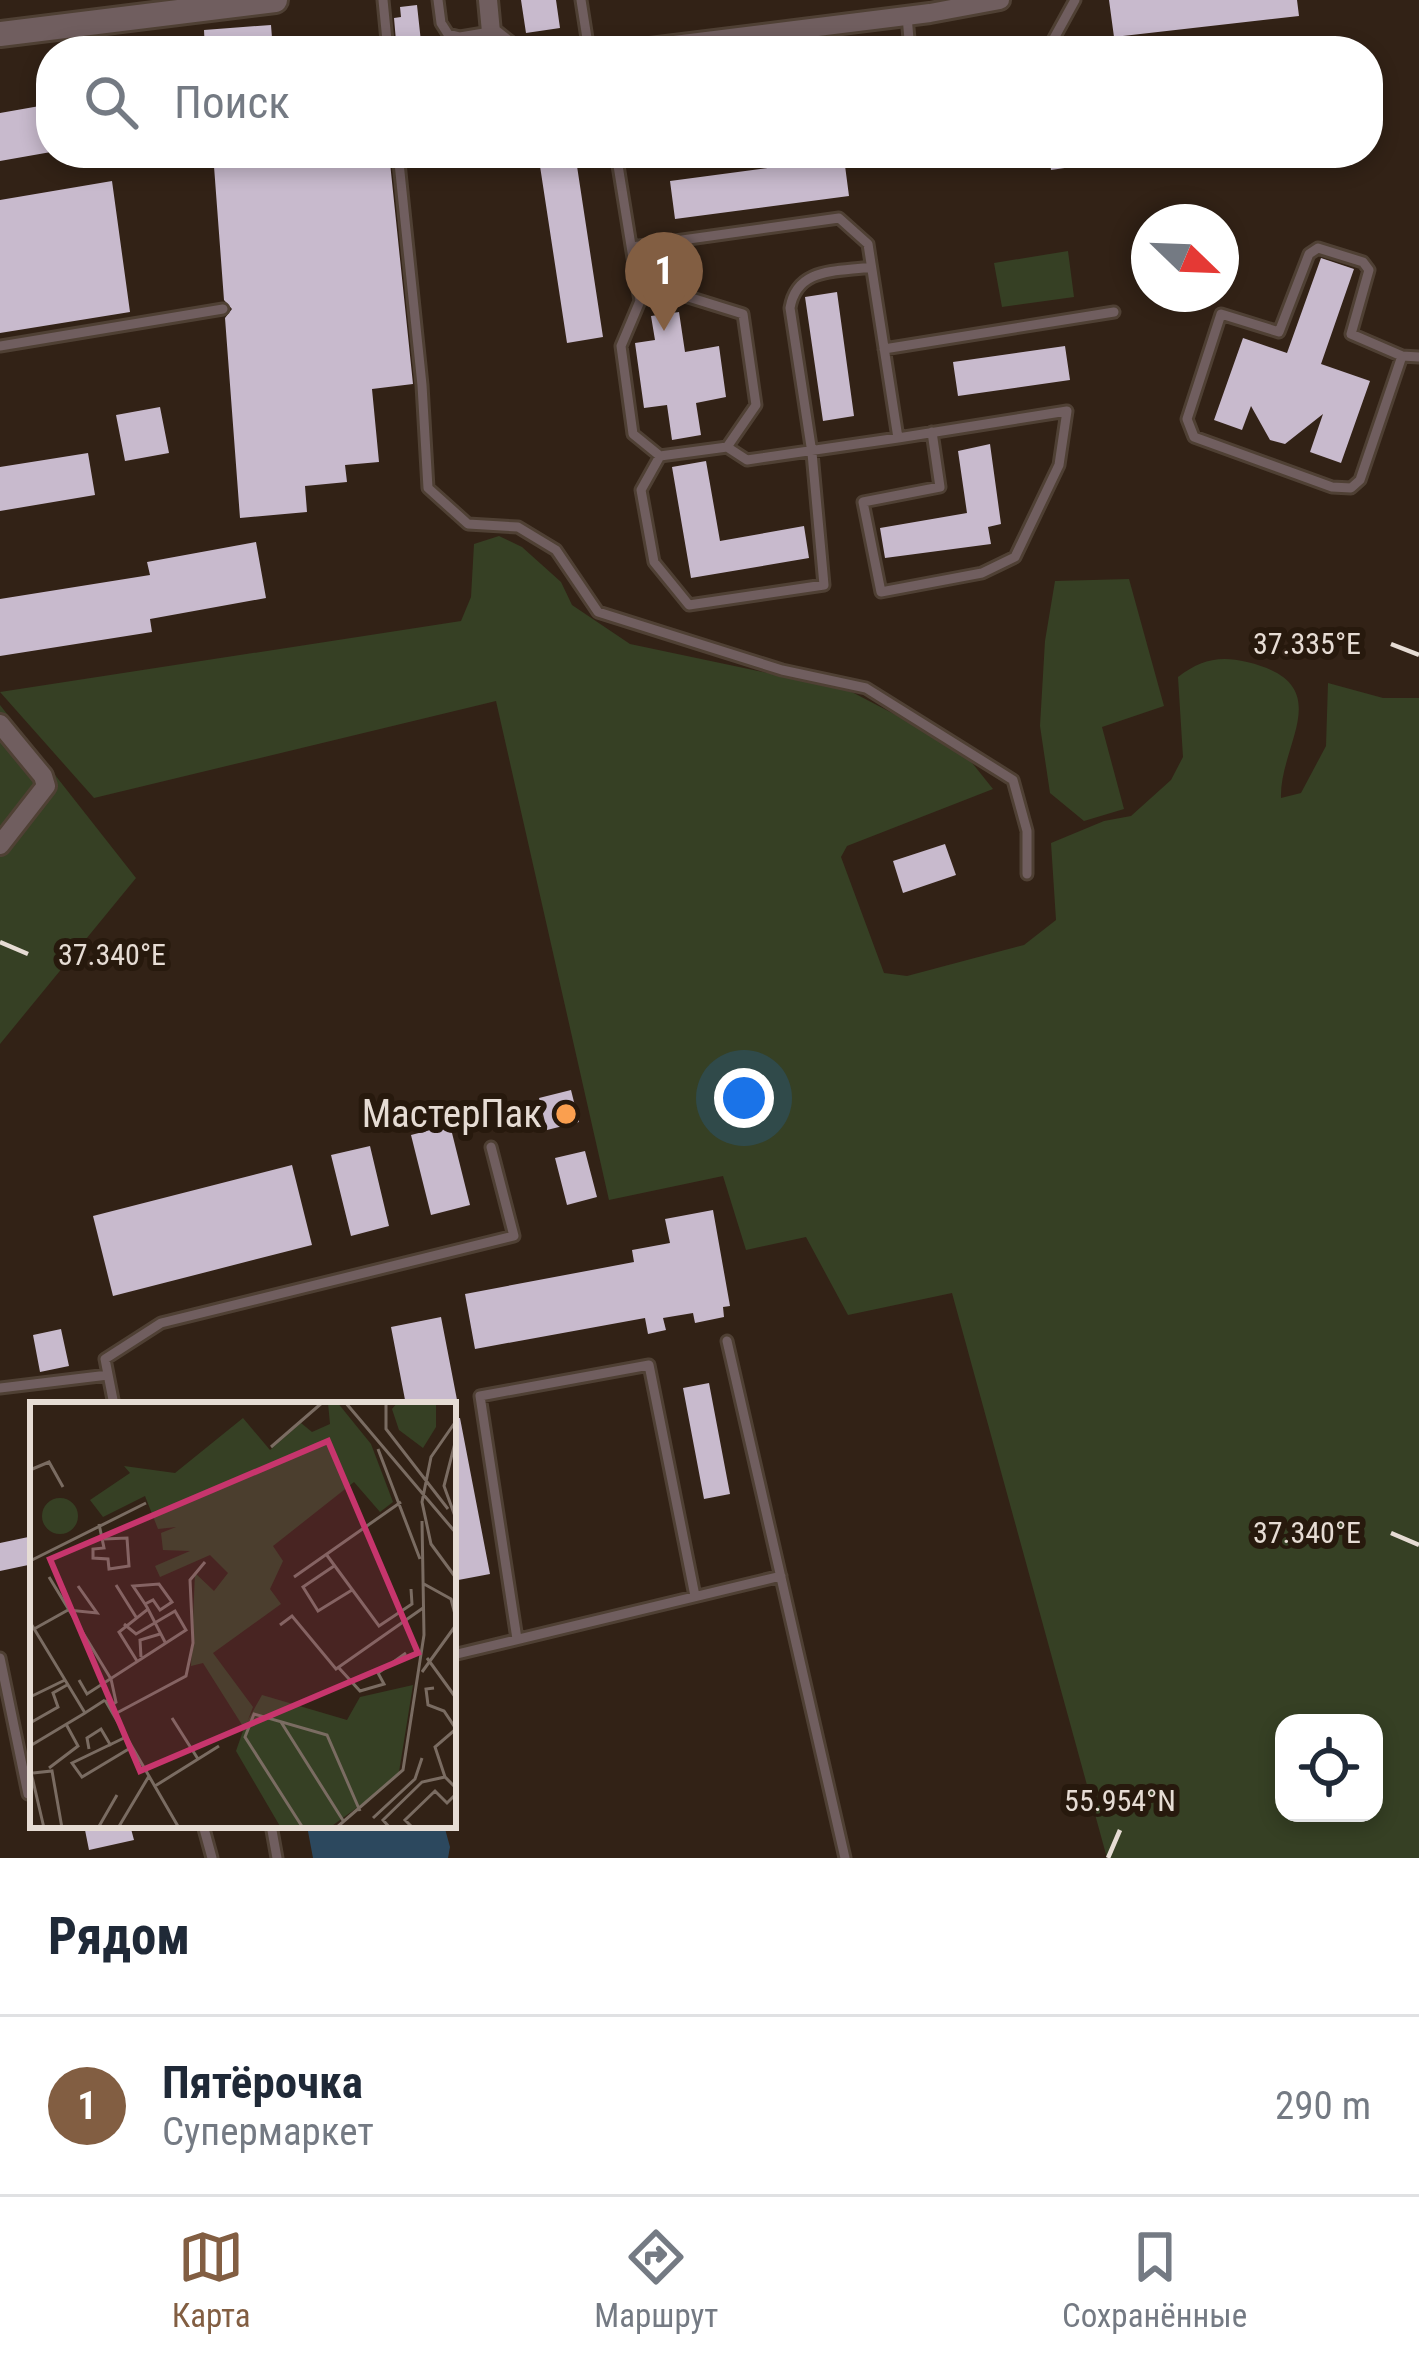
<!DOCTYPE html>
<html lang="ru">
<head>
<meta charset="utf-8">
<style>
	body { margin:0; font-family:"Roboto Condensed",sans-serif; background:#f2f2f3; color:#1f2937 }
	.controls { position:absolute; right:36px; bottom:36px; display:grid; overflow:hidden; border-radius:24px; box-shadow:0 6px 18px #0003 }
	.controls button { width:108px; height:108px; display:grid; place-items:center; padding:0; border:0; border-bottom:3px solid #e0e1e3; background:#fff; color:#1f2937; font:60px sans-serif }
	.compass { position:absolute; left:1131px; top:204px; width:108px; height:108px; border-radius:50%; background:#fff; box-shadow:0 6px 18px #0003; rotate:113deg }
	.you { position:absolute; left:744px; top:1098px; width:42px; height:42px; margin:-30px; border:9px solid #fff; border-radius:50%; background:#1a73e8; box-shadow:0 0 0 18px #1a73e833 }
	.badge { display:grid; place-items:center; width:78px; height:78px; border-radius:50%; background:#825e42; color:#fff; font-size:39px; font-weight:700 }
	.pin { position:absolute; translate:-50% -99px; filter:drop-shadow(0 3px 6px #0008) }
	.pin::after { content:''; position:absolute; top:63px; width:42px; height:36px; background:inherit; clip-path:polygon(0 0,100% 0,50% 100%) }
	.list { margin:0; padding:0; list-style:none }
	h2 { display:flex; justify-content:space-between; align-items:center; height:156px; margin:0; padding:0 48px; font-size:51px }
	h2 small { font-size:39px; font-weight:400; color:#747a83 }
	.list li { display:grid; grid-template-columns:78px 1fr auto; gap:36px; align-items:center; box-sizing:border-box; height:180px; padding:0 48px; border-top:3px solid #e0e1e3 }
	.list b { display:block; font-size:45px; white-space:nowrap }
	.list p { margin:0; font-size:39px; white-space:nowrap; color:#747a83 }
	.list em { font-size:39px; font-style:normal; color:#747a83 }
	.icon { flex:none; width:66px; height:66px; fill:none; stroke:currentColor; stroke-width:2; stroke-linecap:round; stroke-linejoin:round }
	.map { position:relative; flex:none; width:1419px; height:1858px; overflow:hidden }
	.search { position:absolute; background:#fff; box-shadow:0 6px 18px #0003; left:36px; right:36px; top:36px; height:132px; display:flex; align-items:center; gap:30px; box-sizing:border-box; padding:0 42px; border-radius:48px; color:#747a83; font-size:45px }
	.sheet { height:336px; background:#fff }
	nav { display:flex; justify-content:space-around; align-items:center; box-sizing:border-box; height:168px; border-top:3px solid #e0e1e3; background:#fff; font-size:33px; color:#747a83 }
	nav a { display:grid; justify-items:center; gap:6px }
	nav .on { color:#825e42 }
	.map>svg:first-child { display:block }
	.green { fill:#364024; fill-rule:evenodd }
	.water { fill:#2c485e }
	.building { fill:#c8bacd }
	.lines { fill:none; stroke-linecap:round; stroke-linejoin:round }
	.service-casing { stroke:#4f4034; stroke-width:15 }
	.minor-casing { stroke:#4f4034; stroke-width:24 }
	.tertiary-casing { stroke:#4f4034; stroke-width:30 }
	.service { stroke:#705e5f; stroke-width:9 }
	.minor { stroke:#705e5f; stroke-width:18 }
	.tertiary { stroke:#705e5f; stroke-width:24 }
	.ticks { fill:none; stroke:#e6dcd4; stroke-width:4.5 }
	.poi-dot { fill:#fa9f4f; stroke:#27190d; stroke-width:4.5 }
	.labels { text-anchor:middle; dominant-baseline:central; stroke-width:12; stroke-linejoin:round; paint-order:stroke }
	.poi-label { font-size:39px; fill:#e6dcd4; stroke:#27190d; text-anchor:end }
	.inset-road { fill:none; stroke:#7a6c62; stroke-width:3 }
	.view { fill:#c7356d; fill-opacity:0.15; stroke:#c7356d; stroke-width:6 }
	.inset-edge { fill:none; stroke:#e6dcd4; stroke-width:6 }
	.ticks-label { font-size:30px; text-anchor:middle; fill:#e6dcd4; stroke:#27190d; stroke-width:12; stroke-linejoin:round; paint-order:stroke }
</style>
</head>
<body>
<div class="map">
<svg width="1419" height="1858" viewBox="0 0 1419 1858">
	<rect width="100%" height="100%" fill="#322216"/>
	<!-- green -->
	<path class="green" d="M1068,251L1074,297L1002,307L994,263Z
		M499,536L522,547L561,582L572,605L630,644L848,690L919,727L969,759L993,789L847,846L841,857L884,973L907,976L1024,945L1056,920L1051,843L1104,821L1131,816L1171,780L1183,757L1178,677C1200,660 1219,655 1247,662C1340,684 1279,744 1281,798L1301,793L1326,746L1328,683L1383,698H1419V1858H1107L952,1293L848,1315L806,1237L746,1250L723,1176L609,1200L496,701L94,798L0,692L461,621L471,597L474,544ZM1284,1723H1374V1813H1284Z
		M1129,579L1164,706L1102,727L1124,809L1084,821L1050,793L1040,726L1045,641L1055,581Z
		M0,705L136,878L0,1044Z"/>
	<!-- water -->
	<path class="water" d="M444,1825L450,1847L448,1858H313L307,1826Z"/>
	<!-- building -->
	<path class="building" d="M521,0H556L560,28L526,33Z
		M1109,0H1297L1299,16L1114,37Z
		M417,5L422,51H405L404,40L396,41L394,18L401,17L400,7Z
		M271,25L273,51H205L204,30Z
		M51,104V152L0,161V113Z
		M213,153H389L413,384L372,389L379,462L345,465L347,482L305,486L307,512L240,518L225,318L232,309L224,300Z
		M538,153H575L603,337L567,343Z
		M1049,153H1111L1112,161L1051,170Z
		M844,158L849,196L675,219L670,181Z
		M112,181L130,312L0,333V200Z
		M1321,258L1354,269L1321,364L1370,381L1341,463L1310,452L1323,414L1285,444L1270,440L1251,406L1242,430L1214,420L1243,338L1287,353Z
		M837,292L854,416L823,421L805,297Z
		M679,312L685,352L719,346L726,397L696,403L701,435L672,440L667,405L644,408L635,343L655,340L651,316Z
		M1065,346L1070,380L958,396L953,362Z
		M160,407L169,453L125,461L116,415Z
		M990,444L1001,524L988,527L991,544L885,558L880,528L967,513L958,451Z
		M88,453L95,495L0,511V467Z
		M706,461L720,541L804,526L809,558L691,578L672,467Z
		M256,542L266,598L150,619L152,632L0,656V599L150,575L147,562Z
		M945,844L956,875L903,893L893,861Z
		M571,1090L579,1122L547,1130L539,1098Z
		M450,1125L470,1205L431,1215L411,1135Z
		M370,1146L389,1226L351,1236L331,1155Z
		M585,1151L597,1197L567,1205L555,1158Z
		M292,1165L312,1245L113,1296L93,1216Z
		M713,1210L730,1306L723,1307L724,1317L695,1323L693,1313L663,1318L666,1330L648,1334L645,1318L475,1349L465,1294L634,1262L632,1250L670,1243L665,1219Z
		M441,1317L458,1405H406L391,1327Z
		M61,1329L69,1366L40,1372L33,1335Z
		M709,1383L730,1494L704,1499L683,1388Z
		M453,1418H460L490,1574L453,1581Z
		M33,1536V1564L0,1571V1543Z
		M84,1825H130L134,1840L89,1850Z"/>
	<g class="lines">
		<defs>
			<path id="service" d="M383,0L388,51
				M438,0L441,23L448,34L460,37L490,32
				M581,0L589,51
				M907,16L910,51
				M1047,51L1075,0
				M398,153L422,385L428,488L468,524L518,527L556,550L598,612L782,670L866,688L1013,780L1027,831V874
				M616,153L640,301L621,346L633,434L660,456L641,490L654,562L689,605L824,585L812,453L790,308C797,267 836,272 871,267
				M632,247L839,218L868,244L898,438L747,460L727,447L660,456
				M637,281L743,314L756,405L727,447
				M0,346L223,309
				M884,349L1114,312
				M1402,356L1360,480L1351,488L1332,487L1194,437L1187,419L1221,314L1279,332L1309,254L1318,248L1363,262L1369,270L1351,334L1402,356L1419,357
				M898,438L1067,411L1059,465L1015,557L982,573L881,592L863,502L940,487L932,432
				M727,1341L845,1858
				M0,1388L108,1375
				M114,1405L105,1359L161,1323L514,1236L491,1147
				M517,1639L480,1396L649,1365L695,1596
				M453,1655L781,1576
				M0,1658L28,1794
				M203,1825L212,1858
				M271,1825L277,1858"/>
			<path id="minor" d="M488,0L491,32L515,51
				M626,51L930,13L1000,0
				M0,724L43,776L46,786L0,845"/>
			<path id="tertiary" d="M0,34L275,0"/>
		</defs>
		<!-- service casing -->
		<use href="#service" class="service-casing"/>
		<!-- minor casing -->
		<use href="#minor" class="minor-casing"/>
		<!-- tertiary casing -->
		<use href="#tertiary" class="tertiary-casing"/>
		<!-- service -->
		<use href="#service" class="service"/>
		<!-- minor -->
		<use href="#minor" class="minor"/>
		<!-- tertiary -->
		<use href="#tertiary" class="tertiary"/>
	</g>
	<!-- ticks -->
	<path class="ticks" d="M1391,644L1419,655M0,942L28,954M1391,1533L1419,1545M1108,1858L1120,1830"/>
	<!-- markers -->
	<circle class="poi-dot" cx="566" cy="1114" r="12"/>
	<g class="labels">
		<!-- poi labels -->
		<g class="poi-label">
			<text x="542" y="1114">МастерПак</text>
		</g>
	</g>
	<!-- overview -->
	<g transform="translate(30 1402)">
		<rect width="426" height="426" fill="#322216"/>
		<path d="M307,0L341,42L363,100L350,110L324,80L243,144L253,159L240,187L251,202L183,251L223,305L218,318L232,293L317,318L330,295L383,283L369,370L354,386L299,426H251L206,349L214,326L173,261L161,264L165,171L184,189L198,171L180,153L130,175L125,164L160,149L133,148L131,131L146,125L128,127L115,94L73,115L60,98L100,71L94,64L145,71L213,16L240,48L271,21L282,30L300,22L298,1ZM368,0H406V25L393,46L369,28L362,7ZM12 114a18 18 0 1 1 36 0a18 18 0 1 1-36 0Z" fill="#364024"/>
		<path class="inset-road" d="M315,0L426,131M356,0V27L418,107M426,19L401,55L392,100L401,142L426,176M426,37L414,84L426,117M241,45L293,0M348,47L390,157M0,68L19,60L33,85M69,122L74,146L63,147V156L78,157L79,167L99,164L97,136L74,137M296,152L349,224L382,202L381,187M0,159L116,101M304,164L273,185L288,209L322,188M19,175L81,277L86,300L79,305M264,175L371,100M394,182L421,197L426,216M86,183L106,215M115,202L123,198L130,208L142,200L129,182L103,184L115,202L118,207M0,220L55,311L75,298M250,223L262,214L306,267L393,206M4,227L38,208L67,211L48,184M111,255L110,238L130,232M397,256L426,296M107,259L89,230L118,207L136,242M309,266L330,289L354,282L348,271L376,251M392,270L426,223M49,278L57,292L156,228L145,209L106,232L94,222M404,286L396,287L398,303L414,309L426,327L405,345L415,375M0,295L35,278M75,298L149,426M83,313L156,274L163,241L160,178L175,160M142,316L168,357M251,320L314,420M0,321L28,305L23,291L37,283M96,335L42,361L52,375L102,345M0,344L55,311M59,347L57,336L71,327L81,344M0,366L14,426M19,366L48,344L36,322M3,371L22,369L32,426M125,384L189,344M343,416L385,377L392,356M68,426L87,393M88,426L119,374M273,426L215,335L224,312L297,333L330,409M306,426L373,368L394,233L392,119M360,426L353,418L392,380L415,375L426,386M383,426L375,418L405,389L417,401L426,392"/>
		<path class="view" d="M298,39L388,251L110,369L20,157Z"/>
		<rect width="426" height="426" class="inset-edge"/>
	</g>
	<g class="ticks-label">
		<text x="1307" y="654">37.335°E</text>
		<text x="112" y="965">37.340°E</text>
		<text x="1307" y="1543">37.340°E</text>
		<text x="1120" y="1811">55.954°N</text>
	</g>
</svg>
<div class="controls">
<button><svg class="icon" aria-label="locate" viewBox="0 0 24 24"><circle cx="12" cy="12" r="6"/><path d="M12 2v4M12 18v4M2 12h4M18 12h4"/></svg></button>
</div>
<svg class="compass" viewBox="-18 -18 36 36"><path d="M0-13l5 13h-10z" fill="#e53935"/><path d="M0 13l5-13h-10z" fill="#747a83"/></svg>
<div class="you"></div>
<div class="pin badge" style="left:664px;top:331px">1</div>
<div class="search"><svg class="icon" aria-label="search" viewBox="0 0 24 24"><circle cx="10" cy="10" r="6"/><path d="M15 15l6 6"/></svg>Поиск</div>
</div>
<section class="sheet">
<h2>Рядом<small></small></h2>
<ul class="list">
<li><span class="badge">1</span><div><b>Пятёрочка</b><p>Супермаркет</p></div><em>290 m</em></li>
</ul>
</section>
<nav>
<a class="on"><svg class="icon" aria-label="map" viewBox="0 0 24 24"><path d="M3 6l6-2 6 2 6-2v14l-6 2-6-2-6 2zM9 4v14M15 6v14"/></svg>Карта</a>
<a><svg class="icon" aria-label="directions" viewBox="0 0 24 24"><path d="M12 3l9 9-9 9-9-9zM9 14v-3h6M13 9l2 2-2 2"/></svg>Маршрут</a>
<a><svg class="icon" aria-label="saved" viewBox="0 0 24 24"><path d="M7 4h10v16l-5-4-5 4z"/></svg>Сохранённые</a>
</nav>
</body>
</html>
